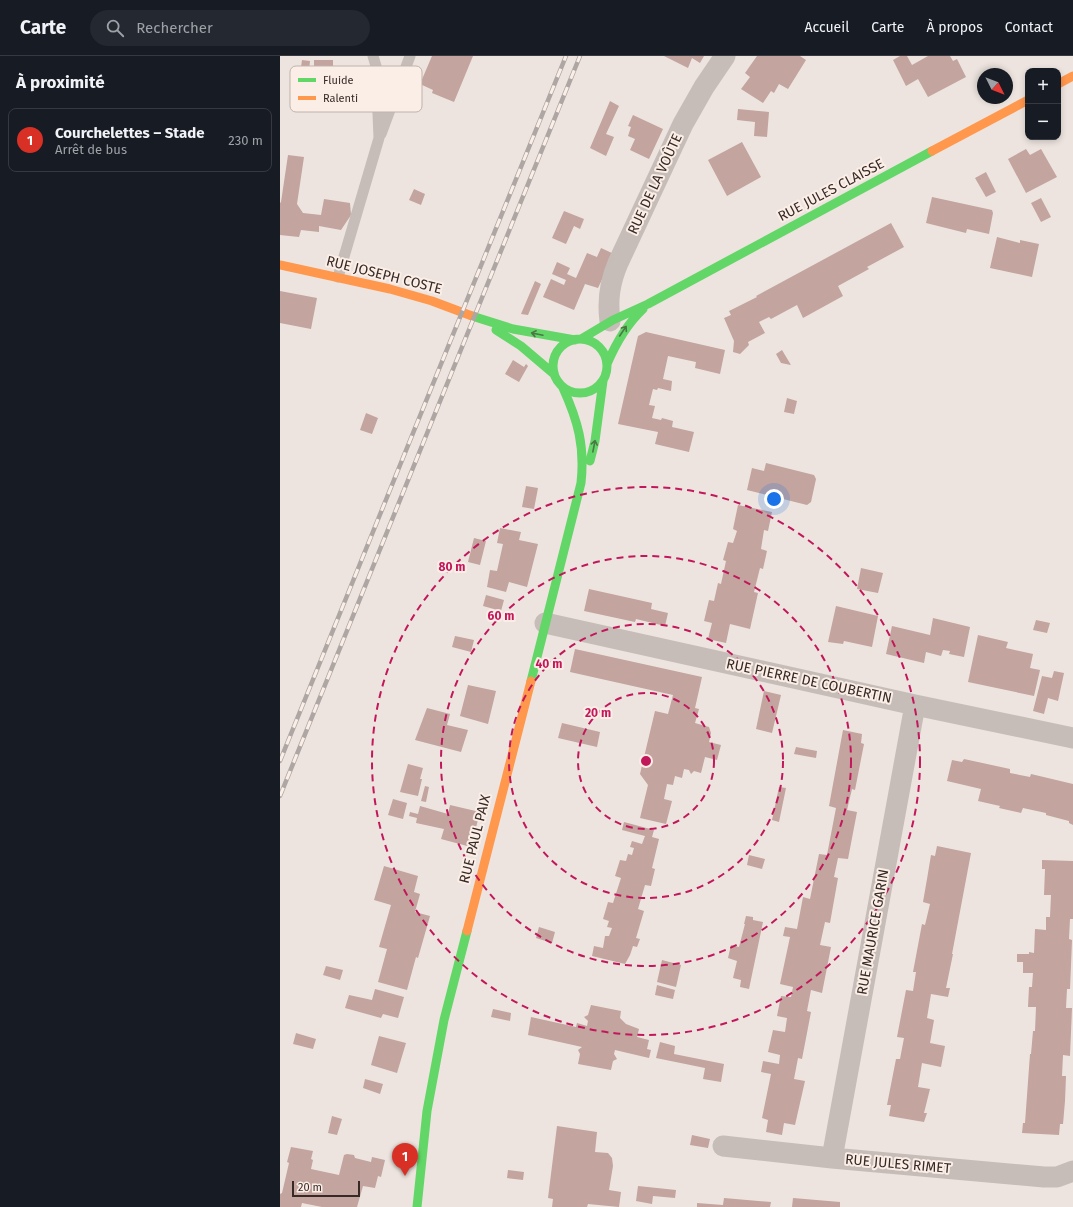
<!DOCTYPE html>
<html lang="fr">
<head>
<meta charset="utf-8">
<style>
	body { margin:0; font-family:"Fira Sans",sans-serif; background:#242831; color:#f1f3f6 }
	.controls { position:absolute; right:12px; top:12px; display:grid; overflow:hidden; border-radius:8px; box-shadow:0 2px 6px #0003 }
	.controls button { width:36px; height:36px; display:grid; place-items:center; padding:0; border:0; border-bottom:1px solid #363941; background:#171b24; color:#f1f3f6; font:20px sans-serif }
	.compass { position:absolute; left:697px; top:12px; width:36px; height:36px; border-radius:50%; background:#171b24; box-shadow:0 2px 6px #0003; rotate:132deg }
	.scale { position:absolute; left:12px; bottom:10px; width:68px; box-sizing:border-box; padding-left:4px; border:2px solid #372926; border-top:0; font-size:11px; line-height:14px; white-space:nowrap; color:#372926; -webkit-text-stroke:3px #fbeee6; paint-order:stroke }
	.you { position:absolute; left:494px; top:443px; width:14px; height:14px; margin:-10px; border:3px solid #fff; border-radius:50%; background:#1a73e8; box-shadow:0 0 0 6px #1a73e833 }
	.badge { display:grid; place-items:center; width:26px; height:26px; border-radius:50%; background:#d93025; color:#fff; font-size:13px; font-weight:700 }
	.pin { position:absolute; translate:-50% -33px; filter:drop-shadow(0 1px 2px #0008) }
	.pin::after { content:''; position:absolute; top:21px; width:14px; height:12px; background:inherit; clip-path:polygon(0 0,100% 0,50% 100%) }
	.list { margin:0; padding:0; list-style:none }
	h2 { display:flex; justify-content:space-between; align-items:center; height:52px; margin:0; padding:0 16px; font-size:17px }
	h2 small { font-size:13px; font-weight:400; color:#9ea1a6 }
	.list li { display:grid; grid-template-columns:26px 1fr auto; gap:12px; align-items:center; box-sizing:border-box; height:64px; margin:0 8px 8px; padding:0 8px; border:1px solid #363941; border-radius:8px }
	.list b { display:block; font-size:15px; white-space:nowrap }
	.list p { margin:0; font-size:13px; white-space:nowrap; color:#9ea1a6 }
	.list em { font-size:13px; font-style:normal; color:#9ea1a6 }
	.icon { flex:none; width:22px; height:22px; fill:none; stroke:currentColor; stroke-width:2; stroke-linecap:round; stroke-linejoin:round }
	.map { position:relative; flex:none; width:793px; height:1151px; overflow:hidden }
	header { display:flex; align-items:center; gap:24px; box-sizing:border-box; height:56px; padding:0 20px; background:#171b24; border-bottom:1px solid #363941 }
	header strong { font-size:19px }
	nav { display:flex; gap:22px; margin-inline-start:auto; font-size:14px }
	.search { width:280px; height:36px; background:#242831; display:flex; align-items:center; gap:10px; box-sizing:border-box; padding:0 14px; border-radius:22px; color:#9ea1a6; font-size:15px }
	main { display:flex }
	aside { flex:1; background:#171b24 }
	.map>svg:first-child { display:block }
	.building { fill:#c3a49f }
	.lines { fill:none; stroke-linecap:round; stroke-linejoin:round }
	.lane { stroke:#c6bdb8; stroke-width:11 }
	.street { stroke:#c6bdb8; stroke-width:21 }
	.fast { stroke:#63d668; stroke-width:9 }
	.slow { stroke:#ff974d; stroke-width:9 }
	.rail-casing { stroke:#ada6a3; stroke-width:4.5 }
	.rail { stroke:#fbeee6; stroke-width:3; stroke-dasharray:9; stroke-linecap:butt }
	.oneway { stroke:#4b7744 }
	.ring { fill:none; stroke:#c2185b; stroke-width:2; stroke-dasharray:7 5 }
	.labels { text-anchor:middle; dominant-baseline:central; stroke-width:4; stroke-linejoin:round; paint-order:stroke }
	.street-label { font-size:14px; fill:#372926; stroke:#fbeee6 }
	.key { fill:#fbeee6; stroke:#c0b3ac; stroke-width:1 }
	.key-label { font-size:11px; fill:#372926 }
	.centre { fill:#c2185b; stroke:#fbeee6; stroke-width:2 }
	.ring-label { font-size:12px; text-anchor:middle; font-weight:bold; fill:#c2185b; stroke:#fbeee6; stroke-width:4; stroke-linejoin:round; paint-order:stroke }
</style>
</head>
<body>
<header>
<strong>Carte</strong>
<div class="search"><svg class="icon" aria-label="search" viewBox="0 0 24 24"><circle cx="10" cy="10" r="6"/><path d="M15 15l6 6"/></svg>Rechercher</div>
<nav><a>Accueil</a><a>Carte</a><a>À propos</a><a>Contact</a></nav>
</header>
<main>
<aside>
<h2>À proximité<small></small></h2>
<ul class="list">
<li><span class="badge">1</span><div><b>Courchelettes – Stade</b><p>Arrêt de bus</p></div><em>230 m</em></li>
</ul>
</aside>
<div class="map">
<svg width="793" height="1151" viewBox="0 0 793 1151">
	<rect width="100%" height="100%" fill="#ede4df"/>
	<!-- building -->
	<path class="building" d="M152,0H193L174,46L152,37L153,34L140,28Z
		M384,0H424L420,7L412,2L408,12Z
		M477,0H520L526,4L508,33L499,28L494,37L491,35L483,47L461,33L470,21L465,17Z
		M620,0H627L632,9L648,0H670L673,5L677,3L686,21L648,41L638,23L626,30L613,4Z
		M22,4L30,5L29,15L38,16L37,28L19,25Z
		M34,4H53V14H34Z
		M330,45L339,50L326,78L334,81L326,100L310,92Z
		M458,53L489,56L487,81L474,80L475,66L457,64Z
		M353,59L383,73L369,103L350,94L355,83L348,80L351,71L348,70Z
		M462,86L481,121L447,140L428,104Z
		M746,93L750,99L761,93L777,121L746,137L728,103Z
		M8,99L24,101L17,148L23,157L41,159L44,143L70,147L71,159L61,174L39,170V176L21,174L19,181L0,179V147L1,146Z
		M706,116L716,136L706,141L695,122Z
		M134,133L145,138L141,149L129,144Z
		M652,141L712,154L713,157L709,178L687,173L686,177L646,167Z
		M761,142L771,161L761,166L751,147Z
		M284,155L304,163L300,173L294,170L286,188L272,182Z
		M611,167L624,191L587,211L589,213L558,230L563,240L523,262L517,249L491,263L489,261L479,266L485,277L468,286L469,289L460,298L453,296L454,285L444,262L451,259L449,255L477,241L476,240Z
		M717,181L740,187V184L759,188L752,221L710,212Z
		M321,192L334,198L318,232L305,228L294,254L263,241L271,223L284,229L286,224L272,218L277,206L290,212L287,218L296,222L307,197L317,201Z
		M255,225L261,228L248,259L241,258Z
		M0,235L37,242L31,273L0,267Z
		M366,276L445,294L440,318L415,312L416,306L388,300L383,323L392,325L391,335L378,332L377,334L373,333L369,349L375,350L372,362L381,364L382,362L393,365L392,371L414,376L409,396L375,388L378,376L338,368L358,280Z
		M502,294L511,309L501,307L496,298Z
		M233,304L244,311L246,308L248,310L239,326L225,318Z
		M507,342L517,345L514,358L504,356Z
		M86,357L98,362L92,378L80,374Z
		M486,407L534,419L536,423L531,446L527,449L467,434L472,412L484,415Z
		M246,430L258,432L254,453L242,451Z
		M458,449L492,456L488,475L484,474L481,493L487,495L483,513L480,512L474,536L478,537L470,573L450,568L446,587L428,583L432,567L424,565L429,544L434,545L438,527L441,528L446,505L443,504L448,486L453,487L457,475L453,473Z
		M220,472L241,476L239,484L258,488L247,531L229,526L226,536L207,531L210,514L217,515L223,488L217,487Z
		M194,482L206,485L200,509L188,506Z
		M581,512L603,517L598,537L577,533Z
		M309,533L372,547L371,553L388,557L385,570L356,563L355,566L304,555Z
		M206,539L224,544L221,555L203,550Z
		M556,550L598,560L592,591L564,585L563,588L548,586Z
		M653,562L690,571L684,601L669,598L670,595L663,594L661,600L646,596L644,607L606,598L612,570L650,579Z
		M756,564L770,567L767,577L753,574Z
		M698,579L728,586L726,592L753,598L750,612L760,614L754,640L688,626Z
		M175,580L194,584L191,596L172,591Z
		M295,593L422,621L415,652L419,653L415,667L429,671L431,677L429,686L441,689L437,704L425,701L421,717L414,715L411,718L409,714L404,713L402,722L395,720L393,729L387,728L384,743L392,745L386,768L360,762L368,729L360,718L375,655L388,658L393,639L290,616Z
		M774,615L784,617L778,645L768,642L764,658L753,655L762,620L772,622Z
		M188,629L216,635L208,668L180,660Z
		M484,635L501,639L492,677L476,673Z
		M147,652L170,658L167,669L188,674L181,696L135,684Z
		M282,667L320,676L317,691L278,682Z
		M563,674L582,678L581,687L584,688L575,734L572,733L567,754L577,756L568,803L558,802L554,821L558,822L550,867L545,866L540,889L551,891L542,937L531,934L527,955L531,956L522,1003L518,1002L514,1023L525,1025L515,1069L504,1067L502,1079L486,1076L488,1064L482,1062L491,1018L481,1016L483,1005L499,1008L500,999L488,996L493,974L505,976L507,962L497,960L501,940L511,941L513,931L500,928L510,881L503,880L505,871L517,873L523,841L530,843L539,798L547,799L556,752L549,750Z
		M516,691L537,695L536,702L514,698Z
		M684,703L730,713V717L750,721L751,718L793,728V769L789,767V765L766,759V757L743,752L741,757L719,752L720,750L698,745L701,733L667,725L672,704L682,706Z
		M128,708L143,712L140,723H142L138,740L120,736Z
		M145,730L149,731L146,746L141,745Z
		M499,731L506,732L499,766L492,764Z
		M113,743L127,747L123,763L108,759Z
		M170,749L200,756L191,791L161,783L164,773L136,767L137,762L129,760L130,756L138,758L140,750L168,758Z
		M344,766L374,774L372,781L379,783L372,812L375,813L371,830L365,829L358,853L364,855L356,882L360,883L357,891L353,890L350,899L345,908L312,900L314,890L323,892L325,880H329L332,872L327,871L329,865L323,863L328,846L333,847L341,822L335,820L340,804L346,805L348,798L352,799L354,792L350,791L352,785L362,788L365,780L342,774Z
		M657,790L691,797L672,898H673L666,932H670L668,941L651,938L647,962L654,964L650,987L665,990L661,1011L642,1007L638,1031L650,1033L644,1057H647L644,1066L609,1060L611,1049H607L616,1003H620L624,982L617,981L626,934L633,935L636,916H633L642,868L645,869L650,848L643,846L647,823L651,799L655,800Z
		M469,799L485,803L482,813L467,809Z
		M762,804L793,805V863H790L789,883L792,884L791,909L790,933H787L786,952H792L790,1000L783,999L782,1020H786L785,1045L783,1068H780L779,1079L742,1077L743,1067H745L750,998H751L753,975H755L756,951H748L749,931H752L753,917H743V906H737V898H749V896L754,897L755,873L766,874V861H770L771,839H764L765,813H762Z
		M104,810L138,820L134,836L140,838L135,856L150,860L138,902L136,901L127,934L98,926L107,893L99,891L111,849L94,844Z
		M466,860L473,861V864L483,866L469,933L460,931L461,924L453,922L457,905L448,902L451,889L459,891L465,868H464Z
		M259,871L275,876L272,887L256,882Z
		M382,904L401,909L396,931L377,926Z
		M46,910L63,914L60,924L43,919Z
		M377,929L395,934L393,943L375,939Z
		M95,933L124,941L118,962L103,958L101,962L65,952L69,939L92,944Z
		M311,949L341,955L340,962L346,968L359,973L357,981L369,984L367,993L371,994L369,1002L335,994L334,998L337,1003L333,1005L331,1014L298,1008L300,998L298,994L302,991L248,979L251,961L296,971L297,967L307,970L308,965L304,961L308,959Z
		M213,953L231,957L230,965L211,961Z
		M16,977L36,983L33,993L13,988Z
		M99,980L126,987L117,1017L91,1009Z
		M380,986L395,990L394,998L444,1008L441,1026L423,1023L425,1012L376,1002Z
		M85,1023L103,1028L100,1038L83,1032Z
		M52,1060L62,1063L57,1079L48,1077Z
		M277,1070L317,1076L315,1096L328,1097L332,1102L333,1110L329,1134L341,1136L339,1151L308,1148L307,1151H272L273,1143L268,1142Z
		M412,1079L430,1083L428,1092L410,1089Z
		M11,1091L33,1095L31,1103L33,1104L31,1113L59,1119L64,1099L67,1098L74,1099L75,1102L91,1106L92,1101L105,1104L101,1121L98,1120L95,1132L83,1130L77,1151H42L22,1147L21,1151H0V1138L2,1137L9,1107L7,1106Z
		M228,1114L244,1116L243,1124L227,1122Z
		M358,1130L396,1134L395,1142L373,1140L372,1148L356,1145Z
		M444,1142L491,1146L490,1151H417V1147L443,1149Z
		M513,1142L560,1146V1151H512Z"/>
	<g class="lines">
		<!-- lane -->
		<path class="lane" d="M101,78L130,0
			M58,221L99,82L96,10L93,0"/>
		<!-- street -->
		<path class="street" d="M330,265C327,243 330,226 338,207L403,68L424,31L445,0
			M265,567L635,649L793,682
			M443,1090L552,1102L764,1121H777L793,1115
			M552,1102L635,649"/>
		<!-- fast -->
		<path class="fast" d="M192,260L233,273L295,284
			M216,274L241,290L274,318
			M301,283L333,264L368,248L652,95
			M273 310a27 27 0 1 1 54 0a27 27 0 1 1-54 0Z
			M327,308C336,287 346,269 363,253
			M310,405L315,385L323,325
			M251,625L301,427C305,390 298,365 283,332
			M137,1151L147,1055L164,964L187,875"/>
		<!-- slow -->
		<path class="slow" d="M778,28L793,20
			M652,95L748,44
			M0,209L110,233L152,245L192,260
			M187,875L251,625"/>
		<defs>
			<path id="rail" d="M0,705L286,0
				M0,740L300,0"/>
		</defs>
		<!-- rail casing -->
		<use href="#rail" class="rail-casing"/>
		<!-- rail -->
		<use href="#rail" class="rail"/>
	</g>
	<!-- one-way arrows -->
	<defs><path id="oneway-shaft" d="M-6 0H5M1.5-3L5.5 0L1.5 3" fill="none" stroke-width="1.6" stroke-linecap="round" stroke-linejoin="round"/></defs>
	<g class="oneway">
		<use href="#oneway-shaft" transform="translate(343 275) rotate(-56)"/>
		<use href="#oneway-shaft" transform="translate(257 278) rotate(-168)"/>
		<use href="#oneway-shaft" transform="translate(314 390) rotate(-79)"/>
	</g>
	<!-- distance rings -->
	<g class="ring">
		<circle cx="366" cy="705" r="68"/>
		<circle cx="366" cy="705" r="137"/>
		<circle cx="366" cy="705" r="205"/>
		<circle cx="366" cy="705" r="274"/>
	</g>
	<g class="labels">
		<!-- street labels -->
		<g class="street-label">
			<text transform="translate(375 128) rotate(-65)">RUE DE LA VOÛTE</text>
			<text transform="translate(551 134) rotate(-28)">RUE JULES CLAISSE</text>
			<text transform="translate(104 219) rotate(14)">RUE JOSEPH COSTE</text>
			<text transform="translate(529 625) rotate(12)">RUE PIERRE DE COUBERTIN</text>
			<text transform="translate(195 783) rotate(-76)">RUE PAUL PAIX</text>
			<text transform="translate(593 876) rotate(-80)">RUE MAURICE GARIN</text>
			<text transform="translate(618 1108) rotate(5)">RUE JULES RIMET</text>
		</g>
	</g>
	<!-- legend -->
	<rect x="10" y="10" width="132" height="46" rx="6" class="key"/>
	<rect x="18" y="22" width="18" height="4" fill="#63d668"/>
	<rect x="18" y="40" width="18" height="4" fill="#ff974d"/>
	<g class="key-label">
		<text x="43" y="28">Fluide</text>
		<text x="43" y="46">Ralenti</text>
	</g>
	<circle cx="366" cy="705" r="6" class="centre"/>
	<g class="ring-label">
		<text x="172" y="515">80 m</text>
		<text x="221" y="564">60 m</text>
		<text x="269" y="612">40 m</text>
		<text x="318" y="661">20 m</text>
	</g>
</svg>
<div class="controls">
<button>+</button>
<button>−</button>
</div>
<svg class="compass" viewBox="-18 -18 36 36"><path d="M0-13l5 13h-10z" fill="#e53935"/><path d="M0 13l5-13h-10z" fill="#9ea1a6"/></svg>
<div class="scale">20 m</div>
<div class="you"></div>
<div class="pin badge" style="left:125px;top:1120px">1</div>
</div>
</main>
</body>
</html>
